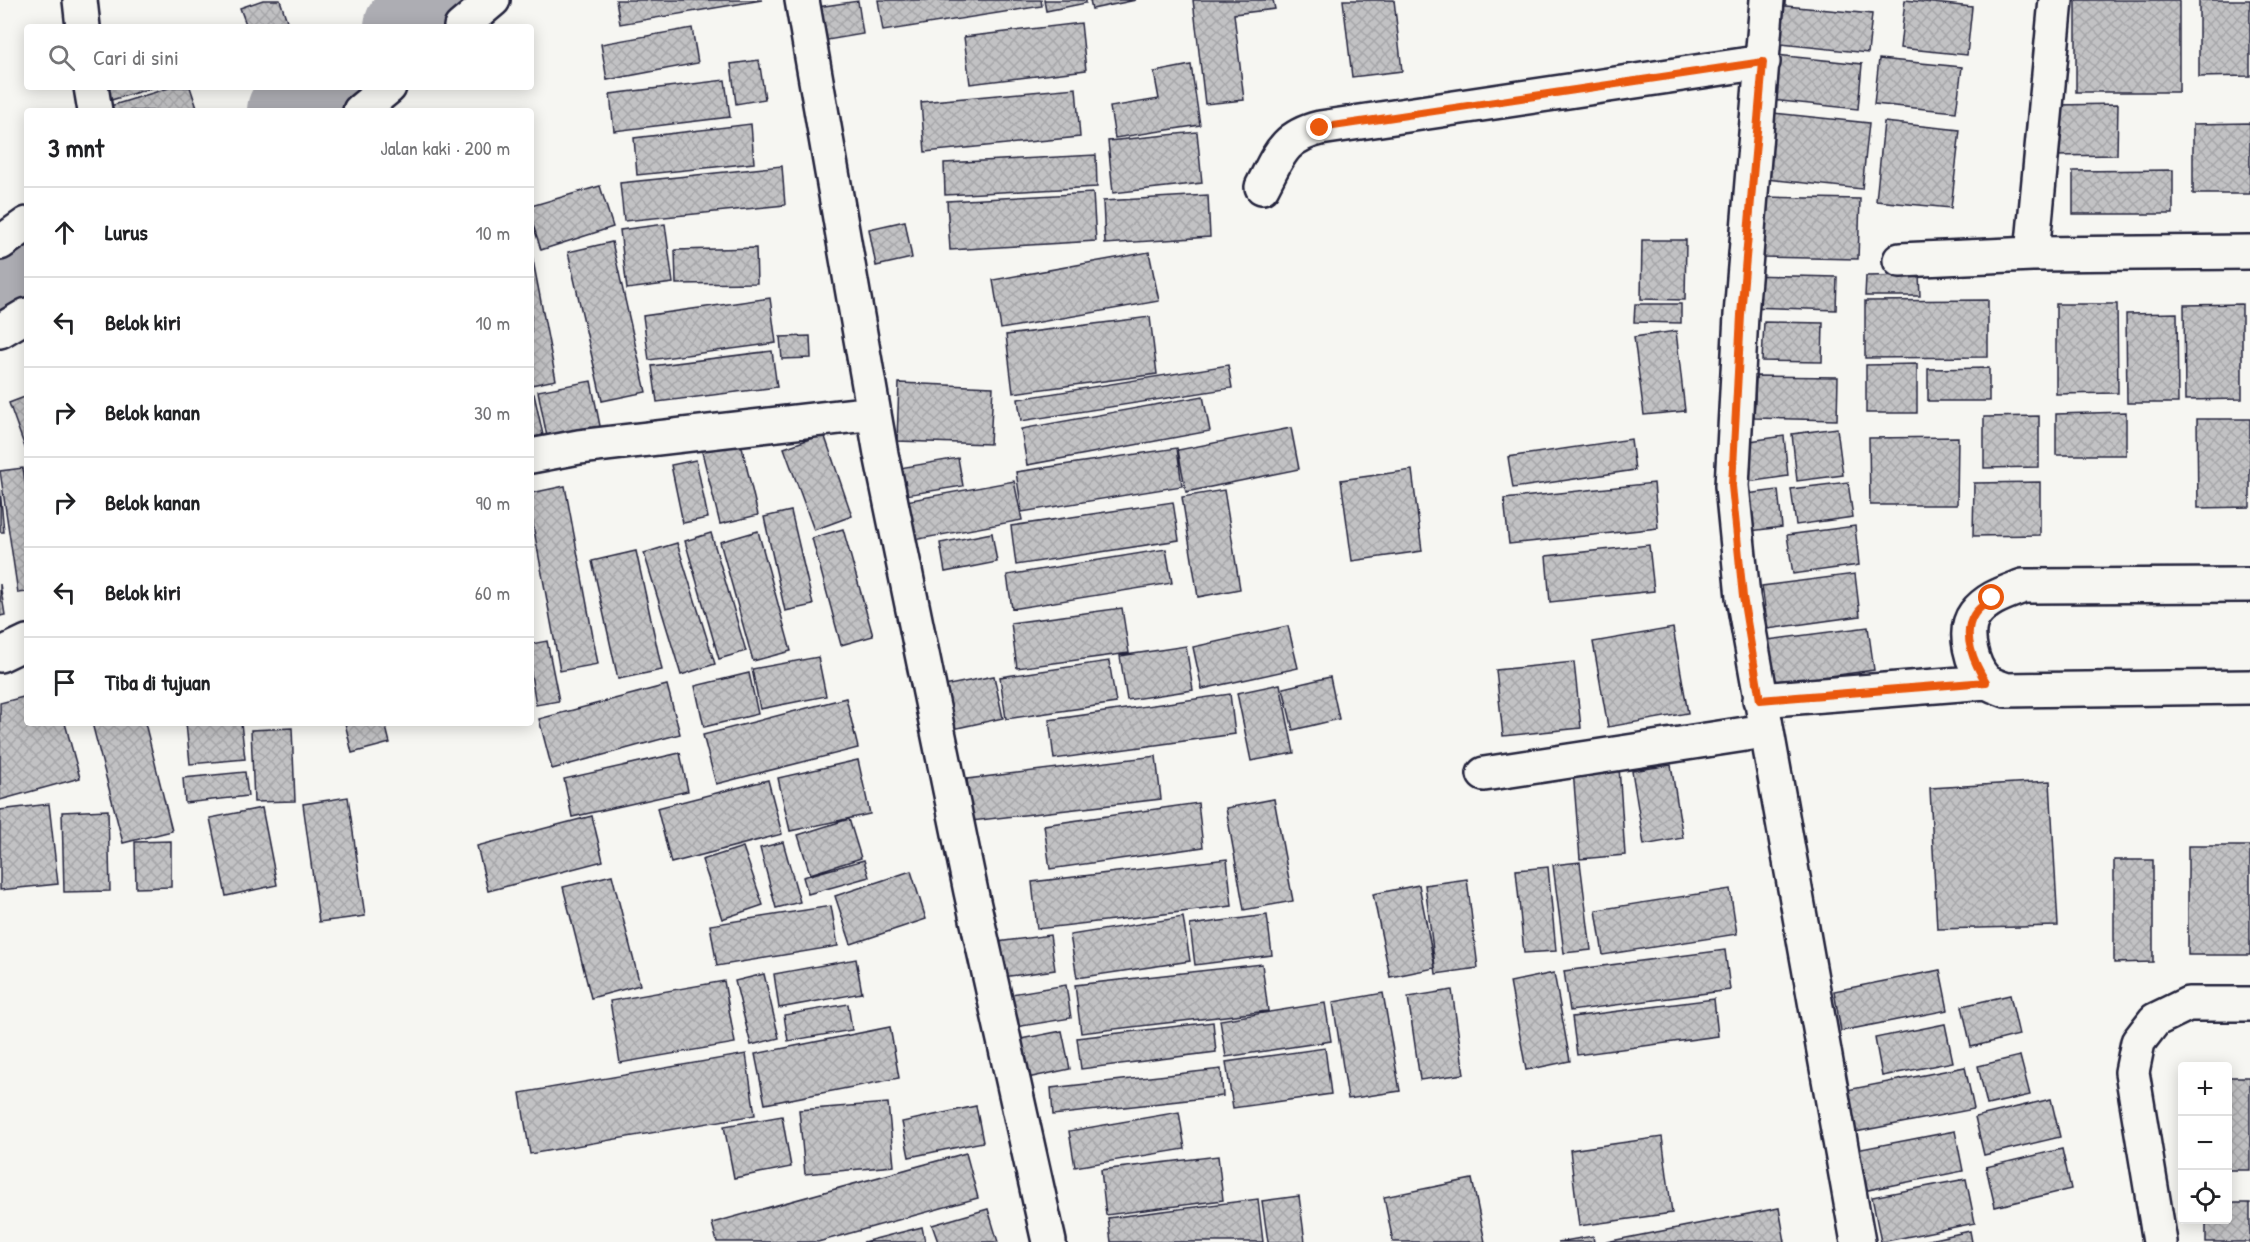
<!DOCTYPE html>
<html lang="id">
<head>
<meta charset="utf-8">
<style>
	body { margin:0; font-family:"Patrick Hand",sans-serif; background:#f2f2f2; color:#202124 }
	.controls { position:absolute; right:18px; bottom:18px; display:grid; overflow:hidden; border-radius:6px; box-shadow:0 3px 15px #0003 }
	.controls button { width:54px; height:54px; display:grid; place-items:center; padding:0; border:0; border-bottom:2px solid #e0e0e0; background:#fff; color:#202124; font:30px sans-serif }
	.stop { position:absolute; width:18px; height:18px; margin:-14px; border:4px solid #ea580c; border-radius:50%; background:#fff }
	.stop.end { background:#ea580c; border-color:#fff; box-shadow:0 2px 6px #0008 }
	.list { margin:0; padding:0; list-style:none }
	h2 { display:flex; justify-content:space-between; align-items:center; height:78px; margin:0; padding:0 24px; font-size:26px }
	h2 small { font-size:20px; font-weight:400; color:#757577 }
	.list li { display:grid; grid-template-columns:39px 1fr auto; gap:18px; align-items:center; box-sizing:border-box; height:90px; padding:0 24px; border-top:2px solid #e0e0e0 }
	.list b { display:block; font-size:22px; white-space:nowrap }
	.list em { font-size:20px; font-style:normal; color:#757577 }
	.icon { flex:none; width:33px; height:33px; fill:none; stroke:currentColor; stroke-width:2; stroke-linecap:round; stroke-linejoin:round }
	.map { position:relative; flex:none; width:2250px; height:1242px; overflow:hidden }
	.search { position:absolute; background:#fff; box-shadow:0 3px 15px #0003; left:24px; top:24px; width:510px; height:66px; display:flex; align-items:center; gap:15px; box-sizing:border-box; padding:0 21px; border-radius:6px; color:#757577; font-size:22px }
	.panel { position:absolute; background:#fff; box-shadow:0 3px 15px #0003; left:24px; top:108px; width:510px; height:618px; border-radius:6px }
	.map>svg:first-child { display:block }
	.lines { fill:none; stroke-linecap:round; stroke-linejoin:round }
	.river { stroke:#adadb3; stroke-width:88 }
	.building { fill:url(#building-cross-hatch); stroke:#22223b; stroke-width:1.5 }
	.street-casing { stroke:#22223b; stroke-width:38 }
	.street { stroke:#f6f6f2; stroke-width:33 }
	.route { stroke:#ea580c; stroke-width:8 }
</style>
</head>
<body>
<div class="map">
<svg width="2250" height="1242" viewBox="0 0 2250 1242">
	<defs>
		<pattern id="building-cross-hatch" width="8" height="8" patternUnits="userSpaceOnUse" patternTransform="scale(1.5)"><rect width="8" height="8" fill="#c2c2c4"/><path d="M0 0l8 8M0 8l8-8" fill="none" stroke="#a6a6a9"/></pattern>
	</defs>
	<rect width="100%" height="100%" fill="#f6f6f2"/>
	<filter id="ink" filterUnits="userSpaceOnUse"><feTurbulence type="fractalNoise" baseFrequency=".0167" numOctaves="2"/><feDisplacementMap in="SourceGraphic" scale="12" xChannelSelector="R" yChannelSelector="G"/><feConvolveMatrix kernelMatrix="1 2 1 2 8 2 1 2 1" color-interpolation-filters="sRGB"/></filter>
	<g filter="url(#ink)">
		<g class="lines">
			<!-- river -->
			<path class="river" d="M408,27L441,0
				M291,111L328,87
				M0,295L27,278"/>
		</g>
		<!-- building -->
		<path class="building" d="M263,0H280L289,27H247L240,8Z
			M616,0H762L620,24Z
			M878,0H1041L1042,6L883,31Z
			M1044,0H1086V3L1046,11Z
			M1090,0H1136L1092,9Z
			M1193,0H1273L1275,9L1234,14L1244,100L1205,104Z
			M1343,0H1394L1402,71L1352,77Z
			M1905,0L1972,7L1967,55L1900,48Z
			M2076,0H2179V92H2076Z
			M2199,0H2250V76L2199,77Z
			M858,1L863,34L816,42L811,8Z
			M1775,5L1872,14L1868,53L1771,43Z
			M1081,23L1086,70L970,84L964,37Z
			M692,28L698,63L607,80L601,44Z
			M1776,55L1862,64L1858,109L1771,100Z
			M1879,59L1962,67L1956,112L1874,104Z
			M759,60L765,99L736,104L731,64Z
			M1191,65L1200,125L1115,138L1110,107L1159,99L1154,72Z
			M725,80L730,117L614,131L610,94Z
			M104,87H155L108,101Z
			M172,87H190L198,111H108L107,107Z
			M1076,88L1080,137L925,152L921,102Z
			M2118,104L2117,155L2056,156V105Z
			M1764,112L1869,123L1862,189L1757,178Z
			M1884,122L1960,130L1951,208L1876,201Z
			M2250,123V194H2193V124Z
			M751,124L754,163L637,175L634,138Z
			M1197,132L1202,183L1113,193L1108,141Z
			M1096,155L1097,187L945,195L944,163Z
			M782,166L785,205L624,221L620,183Z
			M2173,170V214H2073V171Z
			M600,186L613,227L541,250L531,218V206Z
			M1093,193L1096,241L950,250L947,201Z
			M1208,195L1210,237L1105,244L1103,201Z
			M1764,197L1860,199L1858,259L1762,257Z
			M905,221L912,258L876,266L869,229Z
			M665,224L673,283L627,289L620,230Z
			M1642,240H1686L1685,300L1641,299Z
			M612,242L646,392L602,401L568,252Z
			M756,248L757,283L676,284L675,250Z
			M531,250L556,380L531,385Z
			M1149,252L1159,301L1001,329L993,280Z
			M1747,275L1837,277L1836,310L1746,307Z
			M1919,275L1920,296H1865L1866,276Z
			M770,298L776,343L649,360L643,316Z
			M1988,300V357L1865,358V301Z
			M1635,304H1681V323L1634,322Z
			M2056,304H2117L2118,393L2056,394Z
			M2242,304V399L2185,400L2184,305Z
			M2177,313L2178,403H2127L2126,314Z
			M1150,317L1157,374L1013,393L1006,335Z
			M1764,322L1823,323L1822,362L1762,361Z
			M1676,331L1685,411L1644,415L1634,337Z
			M810,336L811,358L782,359L780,337Z
			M772,351L777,387L657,402L652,366Z
			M1917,364V413H1866V365Z
			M1228,365L1232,388L1021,421L1018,399Z
			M1989,368V401H1928V369Z
			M1756,376L1838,377L1837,420L1754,418Z
			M591,381L601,431L548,442L538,391Z
			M899,383L993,387L990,444L897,441Z
			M531,394H534L543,435L531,438Z
			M27,396V453L9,403Z
			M1203,396L1210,431L1027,465L1021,429Z
			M2126,412V455H2056V414Z
			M2039,416V467L1984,468V417Z
			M2197,419H2250V507L2198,508Z
			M1291,428L1299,469L1186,492L1178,450Z
			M1837,428L1843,475L1797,481L1792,434Z
			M824,434L852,516L814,530L784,448Z
			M1784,436L1788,476L1741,483L1736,443Z
			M1958,437L1957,505H1870L1869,438Z
			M740,439L758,515L720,524L701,448Z
			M1631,439L1635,470L1513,488L1508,457Z
			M1177,448L1182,486L1022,512L1016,472Z
			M958,458L963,486L893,497L888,470Z
			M696,460L708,518L683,523L671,465Z
			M23,468L27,496V592L18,593L0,471Z
			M1412,470L1422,551L1352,561L1341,480Z
			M1014,481L1022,520L903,542L895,503Z
			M1848,482L1853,517L1796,525L1791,489Z
			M2040,482V535L1973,536L1974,483Z
			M1654,483L1658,528L1509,544L1504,499Z
			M565,486L598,664L560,671L531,514V493Z
			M0,489L4,532H0Z
			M1224,490L1240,589L1198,597L1182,497Z
			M1778,490L1782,527L1742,532L1738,495Z
			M1173,502L1179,540L1016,565L1011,526Z
			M791,511L813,605L785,611L764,517Z
			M1855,526L1859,565L1793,574L1787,535Z
			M843,529L873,636L841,645L812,538Z
			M758,531L791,651L753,661L720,542Z
			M711,533L746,651L719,659L685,541Z
			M992,533L997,562L945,572L940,543Z
			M677,543L715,664L681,675L644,553Z
			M1649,545L1654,591L1550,602L1546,556Z
			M1166,549L1172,583L1012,609L1007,575Z
			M636,551L662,670L618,679L592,561Z
			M1855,574L1860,616L1768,629L1762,586Z
			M0,584L5,615L0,616Z
			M1122,608L1129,653L1017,668L1011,623Z
			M1288,626L1298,668L1202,689L1193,647Z
			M1868,627L1874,670L1765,685L1760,641Z
			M1673,628L1688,713L1608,727L1593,642Z
			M547,641L559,701L536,705L531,674V644Z
			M1186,646L1193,690L1127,700L1120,656Z
			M818,657L826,696L760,709L752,669Z
			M1109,661L1116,703L1006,719L1000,677Z
			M1574,662L1581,728L1503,736L1496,670Z
			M749,673L758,714L704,727L695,686Z
			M994,676L1003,718L948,730L939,687Z
			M1330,677L1339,719L1293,730L1283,688Z
			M1280,684L1294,753L1251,761L1237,693Z
			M667,685L680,734L552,769L539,719Z
			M1230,694L1235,734L1054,759L1049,720Z
			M27,696V723H65L80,778L0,800V703Z
			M846,698L858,748L716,784L703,735Z
			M92,723H145L172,831L123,843Z
			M186,723H241L245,759L190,764Z
			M345,723H385L390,743L352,753Z
			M292,728L295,801L254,802L251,730Z
			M680,753L688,791L572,817L564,779Z
			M1156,756L1161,799L972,821L967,779Z
			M858,760L870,814L790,831L778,778Z
			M1671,765L1683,838L1644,845L1632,771Z
			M1619,767L1625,855L1580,859L1573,770Z
			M245,772L248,796L185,803L183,778Z
			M768,780L782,834L671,863L657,808Z
			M2050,781L2058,926L1937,929L1930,788Z
			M348,797L365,916L319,922L303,804Z
			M1274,799L1293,901L1244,910L1226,808Z
			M1198,803L1203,847L1050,869L1044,825Z
			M49,804L58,884L0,890V810Z
			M262,808L277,885L226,896L210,818Z
			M108,810L110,891L64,892L62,812Z
			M592,816L603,861L488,891L477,846Z
			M849,819L861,858L810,874L798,835Z
			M171,841V887L136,888L135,842Z
			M783,842L800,902L776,908L760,848Z
			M2188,846H2250V955H2188Z
			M743,847L763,905L722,919L702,860Z
			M1227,859L1232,906L1037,929L1032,882Z
			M864,860L869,877L808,894L803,877Z
			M2114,860H2153V962L2114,963Z
			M1580,862L1591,950L1564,953L1553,865Z
			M1548,867L1556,951L1524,953L1516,870Z
			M911,871L926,919L851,944L835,896Z
			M612,875L640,985L591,998L563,887Z
			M1467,879L1478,968L1436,974L1425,885Z
			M1419,885L1435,968L1390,977L1373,894Z
			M1730,889L1737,934L1603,955L1596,910Z
			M831,906L838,946L717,966L710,925Z
			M1267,915L1272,955L1195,965L1190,925Z
			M1183,917L1190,961L1077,978L1070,935Z
			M1050,935L1055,970L995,978L990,943Z
			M1725,950L1730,990L1570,1011L1564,971Z
			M856,959L862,993L779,1008L774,974Z
			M1262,964L1268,1011L1081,1033L1075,985Z
			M1940,970L1948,1010L1841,1031L1834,991Z
			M1554,973L1570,1061L1526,1070L1510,982Z
			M764,974L779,1038L751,1045L735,981Z
			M724,981L735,1043L620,1063L610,1001Z
			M1066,985L1071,1018L1016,1027L1011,994Z
			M1452,990L1464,1074L1420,1080L1408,997Z
			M1383,993L1400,1091L1348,1099L1333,1002Z
			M2010,995L2019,1035L1971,1047L1962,1006Z
			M1714,999L1718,1036L1577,1055L1572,1017Z
			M1325,1003L1331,1041L1226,1057L1220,1020Z
			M848,1004L852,1030L788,1041L784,1015Z
			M1213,1022L1216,1052L1081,1069L1077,1038Z
			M1945,1024L1953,1062L1882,1076L1875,1038Z
			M890,1027L899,1078L765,1104L755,1054Z
			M1062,1031L1070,1069L1018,1080L1010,1041Z
			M1325,1048L1331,1094L1233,1108L1226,1062Z
			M746,1054L755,1115L530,1154L520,1093Z
			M2020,1056L2030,1095L1987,1105L1978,1066Z
			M1965,1067L1974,1109L1855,1132L1847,1090Z
			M1221,1069L1223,1096L1053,1115L1051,1088Z
			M2228,1077H2250V1170H2228Z
			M2051,1099L2060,1137L1984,1155L1975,1117Z
			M888,1103L894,1166L805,1174L799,1110Z
			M976,1106L983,1142L909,1157L902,1122Z
			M1179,1112L1185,1149L1075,1167L1069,1131Z
			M782,1116L791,1167L734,1178L724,1126Z
			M1955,1131L1963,1171L1863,1191L1856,1150Z
			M1662,1137L1672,1213L1579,1226L1570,1150Z
			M2062,1149L2071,1189L1995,1207L1986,1167Z
			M966,1153L978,1198L818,1242H717L712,1223Z
			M1218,1156L1223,1200L1106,1215L1101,1170Z
			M1472,1179L1485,1242H1393L1384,1197Z
			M1966,1179L1975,1223L1881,1242L1872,1197Z
			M1299,1196L1305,1242H1268L1262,1201Z
			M1258,1199L1263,1242H1111L1108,1218Z
			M2228,1203H2250V1242H2206V1220H2228Z
			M1779,1208L1785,1242H1606Z
			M988,1209L998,1242H938L932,1225Z
			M922,1227L925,1242H863Z
			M1970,1231L1972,1242H1920Z
			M1593,1236L1594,1242H1558Z"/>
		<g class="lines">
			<defs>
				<path id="street" d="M80,0L83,27
					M802,0L881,454L971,892L1049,1242
					M1767,0L1741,315L1732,486L1743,597L1858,1242
					M461,27L493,0
					M91,87L95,111
					M360,111L389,87
					M1262,187C1279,155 1283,137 1320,128L1763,62
					M0,243L27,224
					M2032,254L2056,0
					M1900,260L2032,254L2250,252
					M0,331L27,315
					M531,456L579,447L874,413
					M2250,585L2023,586C2005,593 1987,598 1975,614C1962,631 1972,666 1985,680C1990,685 1999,687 2006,690L2250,687
					M0,655L27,642
					M1760,700L1986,682
					M1484,774L1765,731
					M2160,1242L2132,1072L2138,1042L2155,1020L2188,1004H2250"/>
			</defs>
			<!-- street casing -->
			<use href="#street" class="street-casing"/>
			<!-- street -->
			<use href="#street" class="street"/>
		</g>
	</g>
	<g class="lines" filter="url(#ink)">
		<!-- route -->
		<path class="route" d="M1320,128L1763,62L1741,315L1732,486L1743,597L1760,700L1986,682C1975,665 1961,635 1974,615C1978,608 1986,603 1992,598"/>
	</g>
</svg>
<div class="controls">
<button>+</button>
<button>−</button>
<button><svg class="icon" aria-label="locate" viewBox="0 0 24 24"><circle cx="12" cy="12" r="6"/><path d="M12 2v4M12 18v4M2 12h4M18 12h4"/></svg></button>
</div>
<div class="stop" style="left:1992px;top:598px"></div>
<div class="stop end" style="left:1320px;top:128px"></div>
<div class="search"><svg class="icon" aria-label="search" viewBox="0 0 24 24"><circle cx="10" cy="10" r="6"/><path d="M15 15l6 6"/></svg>Cari di sini</div>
<section class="panel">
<h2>3 mnt<small>Jalan kaki · 200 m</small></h2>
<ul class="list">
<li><svg class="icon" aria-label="ahead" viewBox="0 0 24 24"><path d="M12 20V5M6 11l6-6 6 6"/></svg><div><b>Lurus</b></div><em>10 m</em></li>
<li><svg class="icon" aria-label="left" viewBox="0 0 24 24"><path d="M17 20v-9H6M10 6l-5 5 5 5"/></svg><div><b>Belok kiri</b></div><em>10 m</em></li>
<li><svg class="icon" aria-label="right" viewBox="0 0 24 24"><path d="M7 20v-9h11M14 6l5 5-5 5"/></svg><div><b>Belok kanan</b></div><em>30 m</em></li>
<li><svg class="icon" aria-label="right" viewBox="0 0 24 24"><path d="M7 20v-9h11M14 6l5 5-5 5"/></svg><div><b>Belok kanan</b></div><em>90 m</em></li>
<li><svg class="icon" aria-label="left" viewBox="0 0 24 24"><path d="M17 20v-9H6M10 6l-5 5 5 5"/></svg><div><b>Belok kiri</b></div><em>60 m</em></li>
<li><svg class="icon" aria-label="arrive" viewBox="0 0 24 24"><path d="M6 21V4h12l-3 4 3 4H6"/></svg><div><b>Tiba di tujuan</b></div></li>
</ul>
</section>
</div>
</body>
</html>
